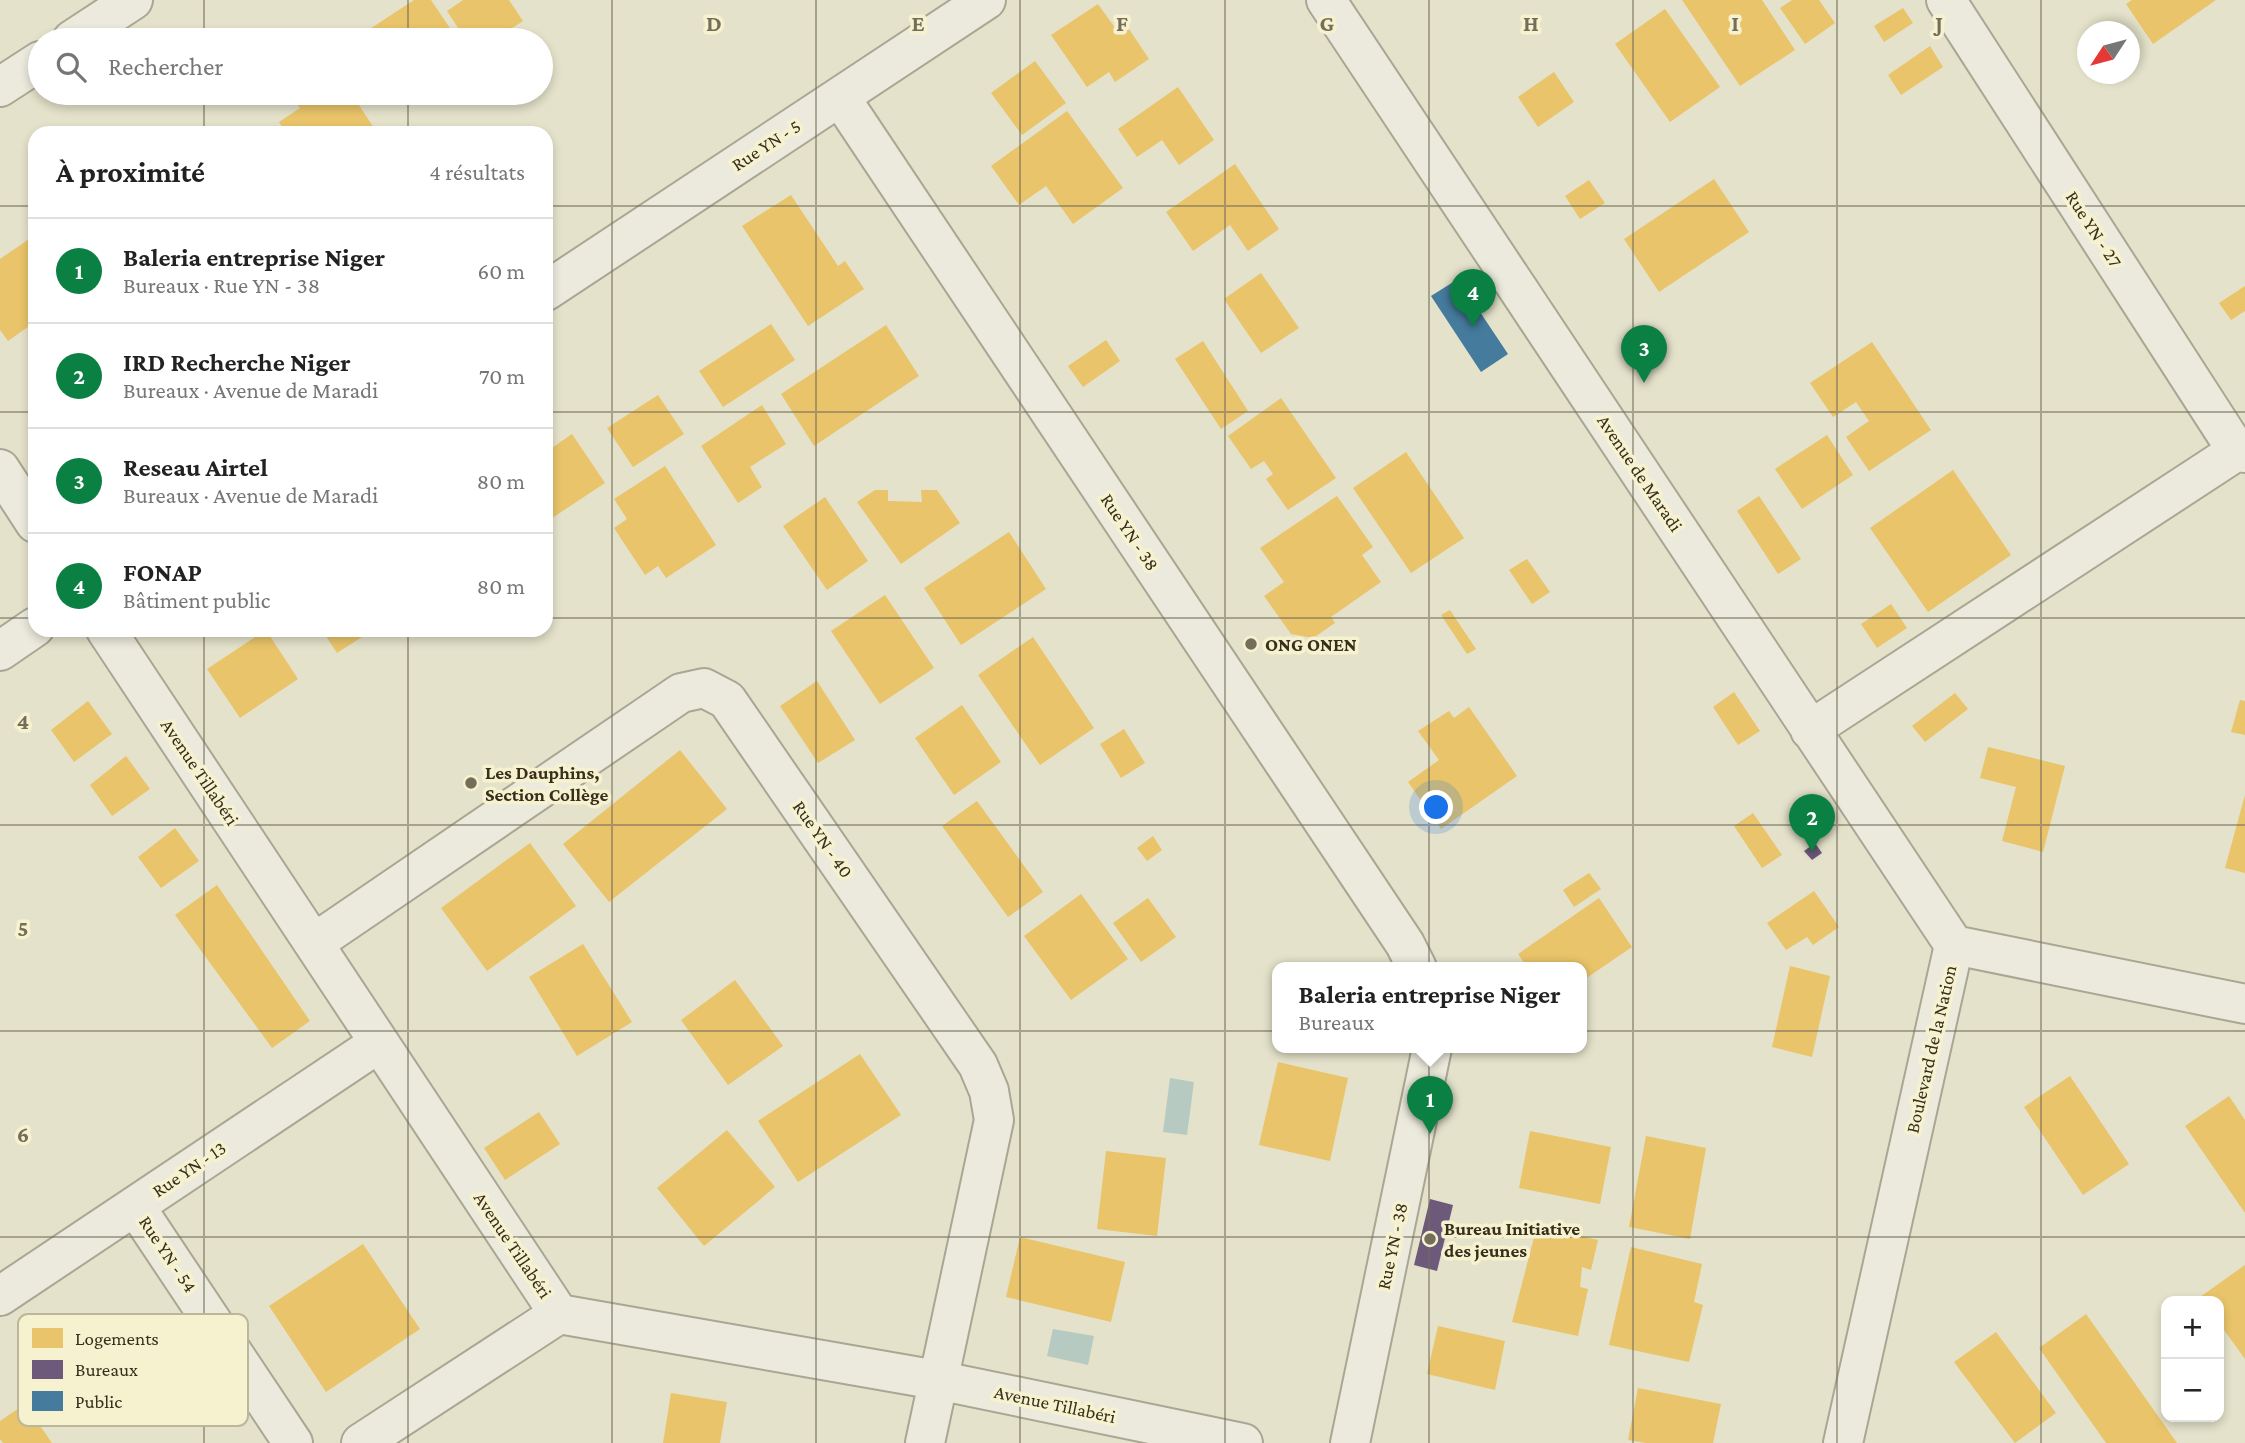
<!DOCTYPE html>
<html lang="fr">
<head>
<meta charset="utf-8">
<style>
	body { margin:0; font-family:"Crimson Pro",serif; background:#f6f6f6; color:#222 }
	.controls { position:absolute; right:21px; bottom:21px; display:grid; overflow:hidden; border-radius:14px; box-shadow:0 4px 10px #0003 }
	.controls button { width:63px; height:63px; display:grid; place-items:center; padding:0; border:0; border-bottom:2px solid #e0e0e0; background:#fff; color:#222; font:35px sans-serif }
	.compass { position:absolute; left:2077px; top:21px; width:63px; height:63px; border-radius:50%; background:#fff; box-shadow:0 4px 10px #0003; rotate:234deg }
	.you { position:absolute; left:1437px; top:808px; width:24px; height:24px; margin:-18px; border:5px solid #fff; border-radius:50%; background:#1a73e8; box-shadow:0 0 0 10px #1a73e833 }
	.badge { display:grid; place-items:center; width:46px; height:46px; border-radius:50%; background:#0b8043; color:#fff; font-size:23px; font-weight:700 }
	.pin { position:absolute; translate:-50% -58px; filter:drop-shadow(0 2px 4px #0008) }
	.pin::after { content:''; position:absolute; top:37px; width:24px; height:21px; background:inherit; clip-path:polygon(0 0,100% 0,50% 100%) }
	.popup { position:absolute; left:1272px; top:962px; width:315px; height:91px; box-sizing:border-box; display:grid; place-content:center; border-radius:14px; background:#fff; filter:drop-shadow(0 2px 5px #0005); font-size:23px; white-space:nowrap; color:#767676 }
	.popup b { font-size:26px; color:#222 }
	.popup::after { content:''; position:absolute; left:50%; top:100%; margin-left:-14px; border:14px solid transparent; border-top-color:#fff }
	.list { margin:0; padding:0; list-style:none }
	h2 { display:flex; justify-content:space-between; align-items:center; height:91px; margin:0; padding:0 28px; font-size:30px }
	h2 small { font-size:23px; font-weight:400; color:#767676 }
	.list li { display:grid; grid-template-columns:46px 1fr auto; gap:21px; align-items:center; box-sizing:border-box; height:105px; padding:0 28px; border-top:2px solid #e0e0e0 }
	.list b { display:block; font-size:26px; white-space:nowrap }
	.list p { margin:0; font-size:23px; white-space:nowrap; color:#767676 }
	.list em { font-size:23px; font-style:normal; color:#767676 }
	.icon { flex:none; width:38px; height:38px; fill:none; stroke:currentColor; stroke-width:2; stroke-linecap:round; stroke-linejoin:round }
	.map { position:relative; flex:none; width:2245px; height:1443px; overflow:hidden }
	.search { position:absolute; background:#fff; box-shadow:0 4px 10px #0003; left:28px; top:28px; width:525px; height:77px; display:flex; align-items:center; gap:18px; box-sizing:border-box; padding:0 24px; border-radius:38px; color:#767676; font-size:26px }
	.panel { position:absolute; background:#fff; box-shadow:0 4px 10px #0003; left:28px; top:126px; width:525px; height:511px; border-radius:21px }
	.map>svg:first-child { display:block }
	.water { fill:#b6cac1 }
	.homes { fill:#e9c46a }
	.offices { fill:#6d597a }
	.public { fill:#457b9d }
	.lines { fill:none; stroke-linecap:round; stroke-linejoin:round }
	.minor-casing { stroke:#a9a694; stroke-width:42 }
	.minor { stroke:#eceadc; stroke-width:38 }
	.grid { fill:none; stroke:#746d59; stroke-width:2; stroke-opacity:0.55 }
	.poi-dot { fill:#746d59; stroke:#f6f2d0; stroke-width:2.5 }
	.labels { text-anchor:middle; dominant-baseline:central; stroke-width:7; stroke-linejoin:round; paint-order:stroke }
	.street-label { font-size:19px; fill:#372e1c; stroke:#f6f2d0 }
	.poi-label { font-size:19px; font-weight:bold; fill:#372e1c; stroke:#f6f2d0; text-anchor:start }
	.key { fill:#f6f2d0; stroke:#bdb79a; stroke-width:2 }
	.key-label { font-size:19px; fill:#372e1c }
	.grid-label { font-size:23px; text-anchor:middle; font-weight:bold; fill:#746d59; stroke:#f6f2d0; stroke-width:7; stroke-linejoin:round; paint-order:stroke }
</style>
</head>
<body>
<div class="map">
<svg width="2245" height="1443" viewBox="0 0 2245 1443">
	<rect width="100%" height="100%" fill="#e4e2ca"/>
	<!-- water -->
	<path class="water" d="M1170,1078L1194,1082L1187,1135L1163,1132Z
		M1053,1329L1094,1336L1088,1365L1047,1356Z"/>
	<!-- homes -->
	<path class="homes" d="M414,0H431L458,40H353Z
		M463,0H509L523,21L493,40H466L447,11Z
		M1682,0H1762L1795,50L1740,86Z
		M1792,0H1819L1835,23L1805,44L1780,8Z
		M2132,0H2216L2153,44L2126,4Z
		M1098,4L1118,32L1127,26L1149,59L1115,82L1109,72L1087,87L1051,35Z
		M1903,8L1913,23L1884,42L1874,26Z
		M1665,9L1720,87L1670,122L1615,44Z
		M1930,46L1943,67L1901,95L1888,75Z
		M1035,61L1066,103L1022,135L991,93Z
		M1554,72L1574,102L1538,127L1518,97Z
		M1178,87L1214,140L1179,165L1162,140L1137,157L1118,129Z
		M303,93H351L374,128L365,133H286L279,122L300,108L293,99Z
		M1067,111L1123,188L1073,224L1046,186L1019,205L991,166Z
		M1235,164L1279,229L1248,251L1230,225L1193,251L1166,212Z
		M1714,179L1749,232L1659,292L1624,239Z
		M1589,180L1605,203L1580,219L1565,196Z
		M791,195L838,266L845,261L864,289L808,326L742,226Z
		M35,235V322L8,341L0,330V259Z
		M1261,273L1299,328L1261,353L1224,299Z
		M2245,286V311L2231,320L2219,303Z
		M771,324L795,360L723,407L699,371Z
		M886,325L919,376L814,446L781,394Z
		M1106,340L1120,361L1083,387L1068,366Z
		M1203,341L1248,411L1221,429L1175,359Z
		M1872,342L1931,430L1869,471L1846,437L1869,421L1856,402L1833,417L1810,383Z
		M658,395L684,434L633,467L607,428Z
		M1281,398L1336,478L1288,510L1266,479L1273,474L1264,461L1251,469L1228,436Z
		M762,405L786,444L750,467L762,487L738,503L701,446Z
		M572,434L605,483L546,522V452Z
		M1827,435L1853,475L1802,509L1775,469Z
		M1406,452L1464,538L1411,573L1353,488Z
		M665,466L716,545L666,578L658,566L645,575L614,528L627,519L614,499Z
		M1953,470L2011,555L1928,612L1870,528Z
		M875,490H888V501L922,502L921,490H937L960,523L901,564L857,502Z
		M1337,496L1373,547L1362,555L1381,582L1331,617L1335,623L1313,638L1291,634L1264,596L1284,582L1260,548Z
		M1759,496L1801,559L1778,574L1737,511Z
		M825,497L868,561L827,590L783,526Z
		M1009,532L1046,589L961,645L924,588Z
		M1527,559L1550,592L1532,604L1509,570Z
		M885,595L934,668L880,704L831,631Z
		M1891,604L1907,628L1877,648L1861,624Z
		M1450,610L1476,649L1467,654L1441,615Z
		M266,630L298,679L240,718L207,669Z
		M322,630H373L337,653Z
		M1033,637L1094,728L1040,765L978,675Z
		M817,681L855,740L818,763L780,706Z
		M1734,692L1760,731L1738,745L1713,707Z
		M1955,693L1968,709L1925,742L1912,726Z
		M2240,700L2245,701V735L2231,732Z
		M88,701L112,734L74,762L51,730Z
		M962,705L1001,762L954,795L915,738Z
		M1469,707L1517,776L1441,829L1408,782L1439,760L1418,731L1449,711L1454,718Z
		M1124,729L1145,763L1121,778L1100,744Z
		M1988,747L2065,766L2043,852L2002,841L2016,787L1980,778Z
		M680,750L727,809L609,902L563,844Z
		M126,756L150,789L112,816L90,785Z
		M2245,795V873L2225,868Z
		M977,801L1043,892L1008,917L942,826Z
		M1753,813L1782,855L1762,868L1734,826Z
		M175,828L199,861L161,888L138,857Z
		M1153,836L1162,850L1147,861L1137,848Z
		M530,843L576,906L487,971L441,908Z
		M1589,873L1601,889L1574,907L1563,890Z
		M217,885L310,1021L272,1048L175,915Z
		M1814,891L1839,927L1813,945L1807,937L1786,950L1767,923Z
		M1081,894L1128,959L1071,1000L1024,936Z
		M1148,898L1176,937L1141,962L1113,923Z
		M1599,898L1632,947L1582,981V968H1528L1518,954Z
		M583,944L632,1022L577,1056L529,977Z
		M1790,966L1830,976L1812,1057L1772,1047Z
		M735,980L783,1046L728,1085L681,1020Z
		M860,1054L901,1115L798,1182L758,1121Z
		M1278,1062L1348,1078L1330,1161L1259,1145Z
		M2070,1076L2129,1164L2083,1195L2024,1107Z
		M2229,1096L2245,1120V1213L2185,1126Z
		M539,1112L560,1144L505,1180L484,1148Z
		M727,1130L775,1187L704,1246L657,1188Z
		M1530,1131L1611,1147L1600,1204L1519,1188Z
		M1646,1136L1706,1148L1690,1239L1629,1227Z
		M1106,1151L1166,1158L1157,1236L1097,1229Z
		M1537,1226L1598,1240L1591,1270L1582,1267L1580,1287L1588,1289L1578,1336L1512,1322Z
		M1020,1237L1125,1262L1111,1322L1006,1297Z
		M363,1244L420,1329L326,1392L269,1306Z
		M1631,1247L1702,1264L1694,1302L1703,1305L1689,1362L1609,1345Z
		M2245,1265V1359L2219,1323V1301H2203L2200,1297Z
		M102,1313L147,1374L110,1401L99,1386L55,1419L21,1372Z
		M2086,1314L2177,1443H2106L2039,1348Z
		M1438,1326L1505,1341L1495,1390L1427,1374Z
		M1996,1332L2056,1413L2015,1443L1954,1362Z
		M1638,1388L1721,1404L1713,1443H1646L1628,1440Z
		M671,1393L727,1402L720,1443H663Z
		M25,1404L52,1443H3L0,1439V1421Z"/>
	<!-- offices -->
	<path class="offices" d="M1815,843L1822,853L1812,860L1804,851Z
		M1430,1199L1453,1205L1437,1271L1414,1265Z"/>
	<!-- public -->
	<path class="public" d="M1458,279L1508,354L1481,372L1431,296Z"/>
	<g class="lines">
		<defs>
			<path id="minor" d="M1326,0L1954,945
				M1946,0L2237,451L2245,453
				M72,40L133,0
				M0,87L40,61
				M840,97L1405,944L1417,968
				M546,291L986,0
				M0,469L35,523
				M106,630L559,1314L937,1380L1243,1443
				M0,651L35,627
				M1810,730L2237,451
				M314,943L681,693L704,688L727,700L978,1065L989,1091L994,1120L925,1443
				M1954,945L2245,1004
				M135,1206L293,1443
				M0,1296L379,1043
				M361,1443L559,1314
				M1350,1443L1432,1048
				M1843,1443L1954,945"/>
		</defs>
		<!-- minor casing -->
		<use href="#minor" class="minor-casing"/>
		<!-- minor -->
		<use href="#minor" class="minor"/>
	</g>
	<!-- grid -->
	<path class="grid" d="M204,0V40M408,0V40M612,0V1443M816,0V1443M1020,0V1443M1225,0V1443M1429,0V1443M1633,0V1443M1837,0V1443M2041,0V1443M204,93V133M408,93V133M0,206H35M546,206H2245M0,412H35M546,412H2245M0,618H35M546,618H2245M204,630V1443M408,630V1443M0,825H2245M0,1031H2245M0,1237H2245"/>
	<!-- markers -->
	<g class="poi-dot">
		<circle cx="1251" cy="644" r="7"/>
		<circle cx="471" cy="783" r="7"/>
		<circle cx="1430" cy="1239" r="7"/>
	</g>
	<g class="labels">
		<!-- street labels -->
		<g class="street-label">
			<text transform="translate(766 145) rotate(-33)">Rue YN - 5</text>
			<text transform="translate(2094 229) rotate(57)">Rue YN - 27</text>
			<text transform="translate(1640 473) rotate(56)">Avenue de Maradi</text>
			<text transform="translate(1130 532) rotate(56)">Rue YN - 38</text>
			<text transform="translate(200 772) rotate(56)">Avenue Tillabéri</text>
			<text transform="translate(823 839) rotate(55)">Rue YN - 40</text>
			<text transform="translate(1931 1049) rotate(-77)">Boulevard de la Nation</text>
			<text transform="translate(189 1169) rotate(-34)">Rue YN - 13</text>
			<text transform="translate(513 1245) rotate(56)">Avenue Tillabéri</text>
			<text transform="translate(1392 1246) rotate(-78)">Rue YN - 38</text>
			<text transform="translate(168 1254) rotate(56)">Rue YN - 54</text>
			<text transform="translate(1055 1404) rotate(12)">Avenue Tillabéri</text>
		</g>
		<!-- poi labels -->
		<g class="poi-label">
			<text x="1265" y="644">ONG ONEN</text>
			<text x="485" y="772">Les Dauphins,<tspan x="485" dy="22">Section Collège</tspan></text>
			<text x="1444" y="1228">Bureau Initiative<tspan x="1444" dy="22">des jeunes</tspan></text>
		</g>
	</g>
	<!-- legend -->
	<rect x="18" y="1314" width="230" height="112" rx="10" class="key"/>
	<rect x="32" y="1328" width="31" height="20" fill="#e9c46a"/>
	<rect x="32" y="1360" width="31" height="19" fill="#6d597a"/>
	<rect x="32" y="1391" width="31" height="20" fill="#457b9d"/>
	<g class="key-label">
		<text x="75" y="1345">Logements</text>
		<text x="75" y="1376">Bureaux</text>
		<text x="75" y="1408">Public</text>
	</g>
	<g class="grid-label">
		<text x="714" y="31">D</text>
		<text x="918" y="31">E</text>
		<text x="1122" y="31">F</text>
		<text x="1327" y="31">G</text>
		<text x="1531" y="31">H</text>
		<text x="1735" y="31">I</text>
		<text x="1939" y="31">J</text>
		<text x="23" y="729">4</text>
		<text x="23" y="936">5</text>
		<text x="23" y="1142">6</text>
	</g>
</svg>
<div class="controls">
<button>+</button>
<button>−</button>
</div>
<svg class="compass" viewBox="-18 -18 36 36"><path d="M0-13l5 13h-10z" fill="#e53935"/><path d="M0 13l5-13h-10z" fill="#767676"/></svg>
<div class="you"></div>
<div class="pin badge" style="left:1430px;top:1134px">1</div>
<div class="popup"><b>Baleria entreprise Niger</b>Bureaux</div>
<div class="pin badge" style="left:1812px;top:852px">2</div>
<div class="pin badge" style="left:1644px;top:383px">3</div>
<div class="pin badge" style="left:1473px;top:327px">4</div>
<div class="search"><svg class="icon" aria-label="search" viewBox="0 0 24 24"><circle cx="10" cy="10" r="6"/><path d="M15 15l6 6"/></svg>Rechercher</div>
<section class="panel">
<h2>À proximité<small>4 résultats</small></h2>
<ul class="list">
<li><span class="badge">1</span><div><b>Baleria entreprise Niger</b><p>Bureaux · Rue YN - 38</p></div><em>60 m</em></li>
<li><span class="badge">2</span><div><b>IRD Recherche Niger</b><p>Bureaux · Avenue de Maradi</p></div><em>70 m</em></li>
<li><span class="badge">3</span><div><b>Reseau Airtel</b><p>Bureaux · Avenue de Maradi</p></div><em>80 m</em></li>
<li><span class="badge">4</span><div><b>FONAP</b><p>Bâtiment public</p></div><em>80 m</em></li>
</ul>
</section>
</div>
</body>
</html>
